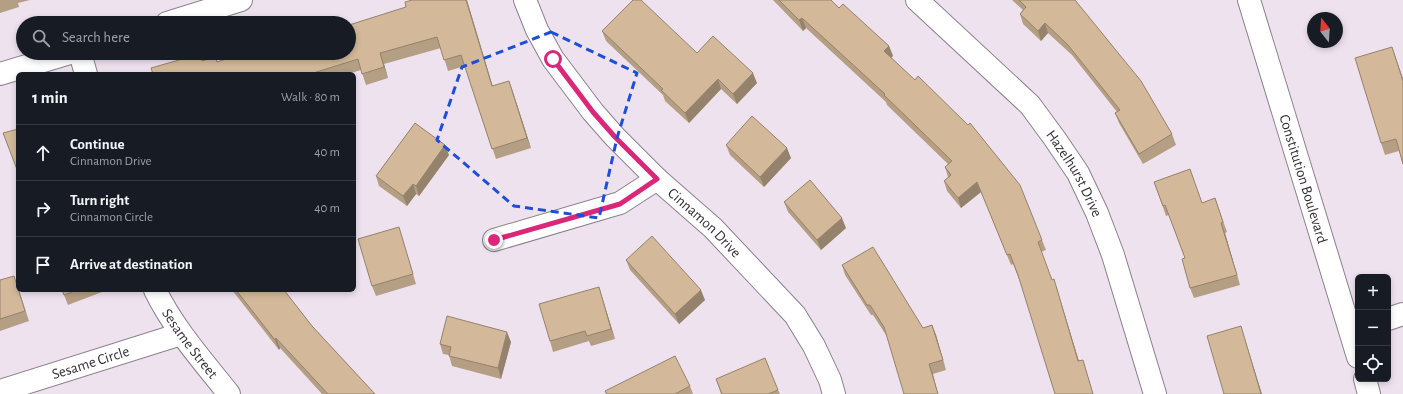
<!DOCTYPE html>
<html lang="en">
<head>
<meta charset="utf-8">
<style>
	body { margin:0; font-family:"Alegreya Sans",sans-serif; background:#242831; color:#f1f3f6 }
	.controls { position:absolute; right:12px; bottom:12px; display:grid; overflow:hidden; border-radius:6px; box-shadow:0 2px 6px #0003 }
	.controls button { width:36px; height:36px; display:grid; place-items:center; padding:0; border:0; border-bottom:1px solid #363941; background:#171b24; color:#f1f3f6; font:20px sans-serif }
	.compass { position:absolute; left:1307px; top:12px; width:36px; height:36px; border-radius:50%; background:#171b24; box-shadow:0 2px 6px #0003; rotate:343deg }
	.stop { position:absolute; width:12px; height:12px; margin:-9px; border:3px solid #db2777; border-radius:50%; background:#fff }
	.stop.end { background:#db2777; border-color:#fff; box-shadow:0 1px 4px #0008 }
	.list { margin:0; padding:0; list-style:none }
	h2 { display:flex; justify-content:space-between; align-items:center; height:52px; margin:0; padding:0 16px; font-size:17px }
	h2 small { font-size:13px; font-weight:400; color:#9ea1a6 }
	.list li { display:grid; grid-template-columns:26px 1fr auto; gap:12px; align-items:center; box-sizing:border-box; height:56px; padding:0 16px; border-top:1px solid #363941 }
	.list b { display:block; font-size:15px; white-space:nowrap }
	.list p { margin:0; font-size:13px; white-space:nowrap; color:#9ea1a6 }
	.list em { font-size:13px; font-style:normal; color:#9ea1a6 }
	.icon { flex:none; width:22px; height:22px; fill:none; stroke:currentColor; stroke-width:2; stroke-linecap:round; stroke-linejoin:round }
	.map { position:relative; flex:none; width:1403px; height:394px; overflow:hidden }
	.search { position:absolute; background:#171b24; box-shadow:0 2px 6px #0003; left:16px; top:16px; width:340px; height:44px; display:flex; align-items:center; gap:10px; box-sizing:border-box; padding:0 14px; border-radius:22px; color:#9ea1a6; font-size:15px }
	.panel { position:absolute; background:#171b24; box-shadow:0 2px 6px #0003; left:16px; top:72px; width:340px; height:220px; border-radius:6px }
	.map>svg:first-child { display:block }
	.lines { fill:none; stroke-linecap:round; stroke-linejoin:round }
	.street-casing { stroke:#8b818c; stroke-width:24 }
	.secondary-casing { stroke:#8b818c; stroke-width:24 }
	.street { stroke:#fff; stroke-width:22 }
	.secondary { stroke:#fff; stroke-width:22 }
	.wall { fill:#b59f84 }
	.shaded-wall { fill:#94826c }
	.building { fill:#d3b99a; stroke:#94826c }
	.route { stroke:#db2777; stroke-width:5 }
	.marked { fill:none; stroke:#1d4ed8; stroke-width:3; stroke-dasharray:8 5; stroke-linejoin:round }
	.labels { text-anchor:middle; dominant-baseline:central; stroke-width:4; stroke-linejoin:round; paint-order:stroke }
	.street-label { font-size:15px; fill:#343035; stroke:#eee2ef }
</style>
</head>
<body>
<div class="map">
<svg width="1403" height="394" viewBox="0 0 1403 394">
	<rect width="100%" height="100%" fill="#eee2ef"/>
	<g class="lines">
		<defs>
			<g id="street">
				<path id="s1" d="M525,0L537,30L553,59L593,112L615,137L657,179L713,228L795,315L814,346L830,380L834,394"/>
				<path id="s2" d="M917,0L1030,105L1055,139L1078,173L1097,213L1113,255L1155,394"/>
				<path d="M167,23L241,0"/>
				<path d="M80,53L86,74"/>
				<path d="M0,74L70,53"/>
				<path d="M494,240L620,203L657,179"/>
				<path id="s3" d="M155,290C174,329 203,361 229,394"/>
				<path d="M1388,319L1403,314"/>
				<path id="s4" d="M0,391L181,334"/>
			</g>
			<g id="secondary">
				<path id="s5" d="M1249,0L1358,357"/>
				<path d="M1365,379L1369,394"/>
			</g>
		</defs>
		<!-- street casing -->
		<use href="#street" class="street-casing"/>
		<!-- secondary casing -->
		<use href="#secondary" class="secondary-casing"/>
		<!-- street -->
		<use href="#street" class="street"/>
		<!-- secondary -->
		<use href="#secondary" class="secondary"/>
	</g>
	<!-- wall -->
	<path class="wall" d="M0,0H30L18,3L19,7L0,13Z
		M412,0L493,86L509,81L531,148L496,159L465,66L448,71L441,48L384,64L388,78L366,85L361,70L348,74H153L200,54L202,61L215,57L217,61L349,53L406,7Z
		M773,0H831L839,8L889,46L893,56L891,57L1042,240L1046,250L1041,252L1052,280L1057,289L1079,361L1083,360L1093,394L1019,279L1013,264L1011,265L981,192L961,208L947,191L944,181L948,177L945,167L948,164L887,105L886,102L806,28L803,31Z
		M1012,0H1075L1172,134L1176,145L1143,164L1119,123L1115,113L1117,112L1072,55L1048,33L1041,41L1023,24L1020,14L1023,10Z
		M602,31L697,53L757,83L737,104L721,89L689,123L665,101L663,95L606,41Z
		M1392,47L1403,79V164L1399,151L1385,155L1381,143Z
		M726,145L791,158L764,187L730,155Z
		M449,155L419,196L416,194L407,206L379,186L376,176Z
		M1154,182L1202,203L1215,198L1227,232L1225,233L1240,285L1194,298L1190,288L1185,258L1169,215L1166,216Z
		M784,202L846,228L821,250L788,212Z
		M399,227L402,237L416,284L376,296L372,286Z
		M626,260L705,300L679,324L630,270Z
		M842,265L923,328L932,325L936,335L946,370L933,374L886,335L873,315H871L845,275Z
		M0,280L19,290L29,321L0,331Z
		M599,287L602,297L615,339L591,346L589,341L553,352L550,341Z
		M62,290H101L102,292L68,305Z
		M232,290H284L312,326L375,394H322L280,348L279,350Z
		M511,342L501,379L452,366L449,355L443,354L440,344Z
		M716,379L778,390L780,394H721Z
		M690,386L693,394H606L605,391Z"/>
	<!-- shaded-wall -->
	<path class="shaded-wall" d="M466,0H467L496,97L492,86Z
		M802,18L806,28L803,31L799,20Z
		M1045,23L1048,33L1041,41L1038,31Z
		M889,46L893,56L888,61L884,51Z
		M1392,47L1403,79V81Z
		M380,53L384,64L388,78L384,67Z
		M753,73L757,83L737,104L733,94Z
		M718,79L721,89L689,123L685,113Z
		M509,81L513,92L531,148L527,138Z
		M445,145L449,155L419,196L416,186Z
		M787,148L791,158L764,187L760,177Z
		M977,182L981,192L961,208L958,198Z
		M413,184L416,194L407,206L403,196Z
		M842,218L846,228L821,250L817,240Z
		M1221,223L1225,233L1240,285L1237,275Z
		M1054,279L1057,289L1082,372L1078,361Z
		M599,287L602,297L615,339L611,329Z
		M701,290L705,300L679,324L675,314Z
		M932,325L936,335L946,370L943,360Z
		M1241,326L1244,336L1262,394H1261Z
		M507,332L511,342L501,379L498,368Z
		M276,338L280,348L279,350L275,340Z
		M929,364L933,374L938,394Z"/>
	<!-- building -->
	<path class="building" d="M412,0H466L492,86L509,81L527,138L492,149L461,55L444,60L437,37L380,53L384,67L362,74L358,59L310,74H153L151,68L200,54L202,61L215,57L217,62L244,53H349V25L406,7L405,2Z
		M633,0H641L697,53L713,36L753,73L733,94L718,79L685,113L661,90L663,89L602,31Z
		M779,0H831L839,8L843,4L889,46L884,51L915,80L918,76L968,125L970,123L1020,185L1042,240L1038,242L1052,280L1054,279L1078,361L1083,360L1093,394H1055L1018,275L1010,254L1007,255L977,182L958,198L944,181L951,175L945,167L952,161L884,95L885,94L802,18L799,20Z
		M1019,0H1075L1141,81L1172,134L1139,154L1115,113L1120,110L1068,45L1045,23L1038,31L1020,14L1026,7Z
		M1392,47L1403,81V164L1396,139L1381,143L1355,58Z
		M752,116L787,148L760,177L726,145Z
		M415,123L445,145L416,186L413,184L403,196L376,176Z
		M18,129V172L3,133Z
		M1190,169L1202,203L1215,198L1223,222L1221,223L1237,275L1190,288L1182,259L1185,258L1165,205L1163,206L1154,182Z
		M810,180L842,218L817,240L784,202Z
		M399,227L413,274L372,286L358,239Z
		M652,236L701,290L675,314L626,260Z
		M873,247L923,328L932,325L943,360L929,364L938,394H904L884,327L870,305H867L842,265Z
		M14,276L25,311L0,319V280Z
		M599,287L611,329L587,336L585,331L550,341L539,304Z
		M62,290H77L64,295Z
		M236,290H284L312,326L375,394H328L276,338L275,340Z
		M447,316L507,332L498,368L449,356L451,347L440,344Z
		M1241,326L1261,394H1224L1207,336Z
		M675,356L690,386L675,394H607L605,391Z
		M765,358L778,390L768,394H722L716,379Z"/>
	<g class="lines">
		<!-- route -->
		<path class="route" d="M494,240L620,204L657,179L615,137L593,112L553,59"/>
	</g>
	<!-- marked area -->
	<path class="marked" d="M551,32L637,73L617,138L599,218L514,206L437,140L462,67Z"/>
	<g class="labels">
		<!-- street labels -->
		<g class="street-label">
			<text stroke="none"><textPath href="#s2" startOffset="236">Hazelhurst Drive</textPath></text>
			<text stroke="none"><textPath href="#s5" startOffset="187">Constitution Boulevard</textPath></text>
			<text stroke="none"><textPath href="#s1" startOffset="289">Cinnamon Drive</textPath></text>
			<text stroke="none"><textPath href="#s3" startOffset="64">Sesame Street</textPath></text>
			<text stroke="none"><textPath href="#s4" startOffset="95">Sesame Circle</textPath></text>
		</g>
	</g>
</svg>
<div class="controls">
<button>+</button>
<button>−</button>
<button><svg class="icon" aria-label="locate" viewBox="0 0 24 24"><circle cx="12" cy="12" r="6"/><path d="M12 2v4M12 18v4M2 12h4M18 12h4"/></svg></button>
</div>
<svg class="compass" viewBox="-18 -18 36 36"><path d="M0-13l5 13h-10z" fill="#e53935"/><path d="M0 13l5-13h-10z" fill="#9ea1a6"/></svg>
<div class="stop" style="left:553px;top:59px"></div>
<div class="stop end" style="left:494px;top:240px"></div>
<div class="search"><svg class="icon" aria-label="search" viewBox="0 0 24 24"><circle cx="10" cy="10" r="6"/><path d="M15 15l6 6"/></svg>Search here</div>
<section class="panel">
<h2>1 min<small>Walk · 80 m</small></h2>
<ul class="list">
<li><svg class="icon" aria-label="ahead" viewBox="0 0 24 24"><path d="M12 20V5M6 11l6-6 6 6"/></svg><div><b>Continue</b><p>Cinnamon Drive</p></div><em>40 m</em></li>
<li><svg class="icon" aria-label="right" viewBox="0 0 24 24"><path d="M7 20v-9h11M14 6l5 5-5 5"/></svg><div><b>Turn right</b><p>Cinnamon Circle</p></div><em>40 m</em></li>
<li><svg class="icon" aria-label="arrive" viewBox="0 0 24 24"><path d="M6 21V4h12l-3 4 3 4H6"/></svg><div><b>Arrive at destination</b></div></li>
</ul>
</section>
</div>
</body>
</html>
